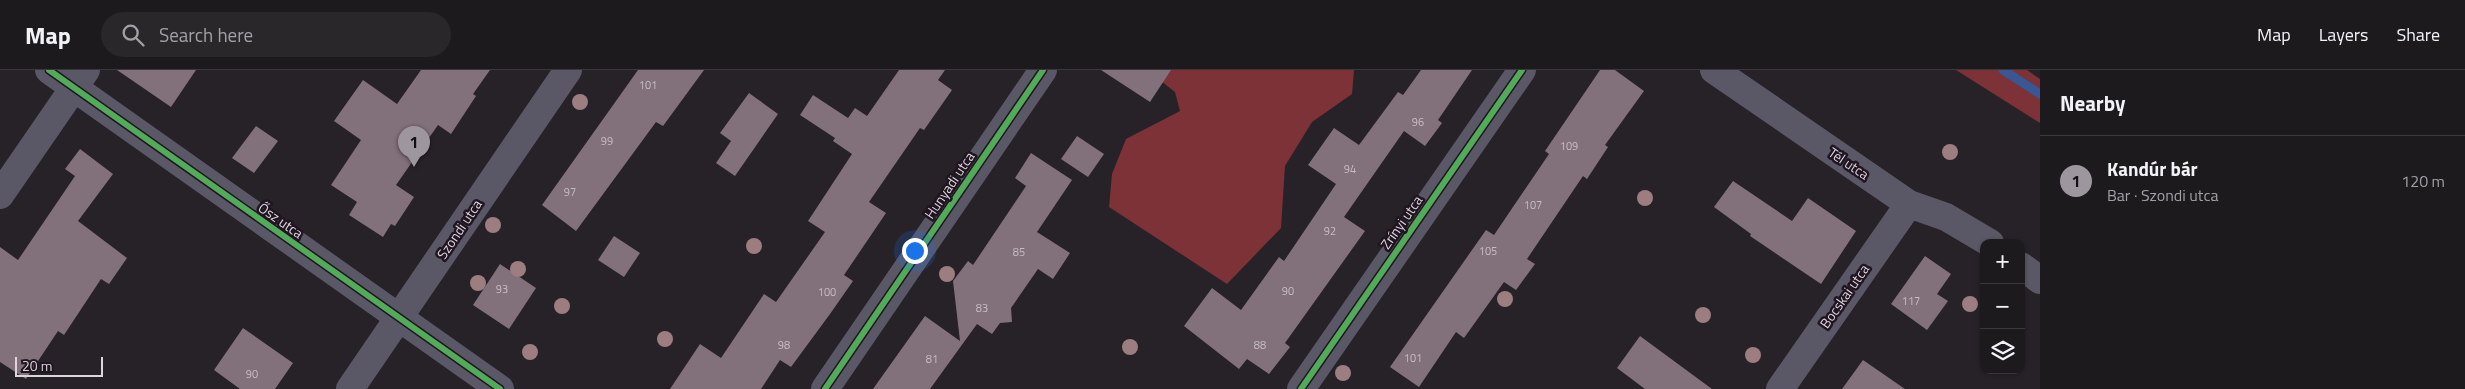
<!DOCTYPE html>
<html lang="en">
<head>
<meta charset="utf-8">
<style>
	body { margin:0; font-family:"Titillium Web",sans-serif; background:#2a272b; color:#f1f3f6 }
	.controls { position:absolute; right:15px; bottom:15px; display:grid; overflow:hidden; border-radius:10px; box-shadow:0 1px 4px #0004 }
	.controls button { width:45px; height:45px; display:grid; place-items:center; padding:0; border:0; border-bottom:1px solid #3b383c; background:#1d1a1e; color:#f1f3f6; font:25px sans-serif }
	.scale { position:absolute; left:15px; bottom:12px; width:88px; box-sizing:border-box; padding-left:5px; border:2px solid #dcd5dd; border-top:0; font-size:14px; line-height:18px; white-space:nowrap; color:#dcd5dd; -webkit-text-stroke:4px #201521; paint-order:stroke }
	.you { position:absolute; left:914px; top:180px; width:18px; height:18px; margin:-12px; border:4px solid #fff; border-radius:50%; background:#1a73e8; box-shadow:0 0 0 8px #1a73e833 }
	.badge { display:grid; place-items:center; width:32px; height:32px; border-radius:50%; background:#9d969e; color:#111; font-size:16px; font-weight:700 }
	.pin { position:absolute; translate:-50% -41px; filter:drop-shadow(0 1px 2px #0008) }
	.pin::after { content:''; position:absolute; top:26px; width:18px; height:15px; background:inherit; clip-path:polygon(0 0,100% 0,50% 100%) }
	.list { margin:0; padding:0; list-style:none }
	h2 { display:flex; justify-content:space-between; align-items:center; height:65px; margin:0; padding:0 20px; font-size:21px }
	h2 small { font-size:16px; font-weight:400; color:#a0a1a4 }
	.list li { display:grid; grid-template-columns:32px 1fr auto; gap:15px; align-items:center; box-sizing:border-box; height:90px; padding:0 20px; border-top:1px solid #3b383c }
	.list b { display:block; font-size:19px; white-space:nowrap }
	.list p { margin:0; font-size:16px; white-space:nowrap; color:#a0a1a4 }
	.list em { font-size:16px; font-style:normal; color:#a0a1a4 }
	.icon { flex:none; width:28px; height:28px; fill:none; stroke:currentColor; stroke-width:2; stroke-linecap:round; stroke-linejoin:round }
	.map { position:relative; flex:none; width:2040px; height:319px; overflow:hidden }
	header { display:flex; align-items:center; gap:30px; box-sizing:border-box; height:70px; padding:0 25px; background:#1d1a1e; border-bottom:1px solid #3b383c }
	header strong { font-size:24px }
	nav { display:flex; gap:28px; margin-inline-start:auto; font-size:18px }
	.search { width:350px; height:45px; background:#2a272b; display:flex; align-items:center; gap:12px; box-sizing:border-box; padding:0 18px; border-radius:28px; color:#a0a1a4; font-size:19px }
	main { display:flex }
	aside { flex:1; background:#1d1a1e }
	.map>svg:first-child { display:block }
	.forest { fill:#7c3237 }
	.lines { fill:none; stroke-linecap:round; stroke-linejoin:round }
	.stream { stroke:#395795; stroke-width:9 }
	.building { fill:#82707a }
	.street { stroke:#5a5766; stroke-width:28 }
	.cycleway-casing { stroke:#201521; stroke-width:9 }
	.cycleway { stroke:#51ab58; stroke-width:6 }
	.tree { fill:#9c7d80 }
	.labels { text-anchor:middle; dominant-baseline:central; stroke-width:5; stroke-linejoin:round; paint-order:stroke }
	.number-label { font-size:11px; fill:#c6bcc4 }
	.street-label { font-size:14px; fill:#dcd5dd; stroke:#201521 }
</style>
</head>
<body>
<header>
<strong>Map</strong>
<div class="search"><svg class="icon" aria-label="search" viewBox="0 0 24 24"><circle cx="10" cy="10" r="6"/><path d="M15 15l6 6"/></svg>Search here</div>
<nav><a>Map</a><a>Layers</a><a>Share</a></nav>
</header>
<main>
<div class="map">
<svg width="2040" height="319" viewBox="0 0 2040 319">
	<rect width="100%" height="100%" fill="#272228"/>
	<!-- forest -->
	<path class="forest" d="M1147,0H1354L1352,24L1312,52L1285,96L1281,158L1227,214L1109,137L1112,104L1126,69L1180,41L1175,22Z
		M1956,0H2027L2040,9V53Z"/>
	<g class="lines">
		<!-- stream -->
		<path class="stream" d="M2003,0L2040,24"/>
	</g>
	<!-- building -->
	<path class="building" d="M117,0H196L171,37Z
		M421,0H490L473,24L476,26L451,64L438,55L396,115L414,127L395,156L391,154L383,167L349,145L357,132L331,115L361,70L334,51L363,10L397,34Z
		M638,0H704L663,56L656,52L576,161L542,135Z
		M899,0H945L938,10L952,20L924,60L920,58L869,132L886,143L844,205L853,211L830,244L791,297L780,290L761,319H670L700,274L721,288L764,224L776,232L825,162L808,151L852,84L833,71L835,68L800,45L813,25L848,48L855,38L867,46Z
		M1101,0H1171L1150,32Z
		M1421,0H1472L1438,50L1442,53L1425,76L1404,61L1344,147L1365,161L1285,273L1290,277L1269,304L1247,289L1239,299L1184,256L1212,218L1241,240L1279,187L1284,191L1336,114L1308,95L1334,58L1359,75L1398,22L1403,25Z
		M1600,0H1615L1644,21L1605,75L1608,77L1587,109L1583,106L1527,189L1535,194L1516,220L1504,212L1464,268L1456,262L1419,317L1390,297L1486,160L1494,165L1549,84L1545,81Z
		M749,23L778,44L735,106L716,93L731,71L720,63Z
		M256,56L278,71L254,103L232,88Z
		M1077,66L1104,84L1088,107L1061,89Z
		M80,79L113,104L78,151L127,188L109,214L101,209L64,265L58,261L26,309L0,292V177L18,190L75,106L65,99Z
		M1031,83L1072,110L1037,162L1070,183L1053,209L1038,199L1011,238L1012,252L1000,253L992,264L977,254L930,319H873L925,246L960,271L953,211L968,191L973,195L1026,116L1015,108Z
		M1733,111L1792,151L1808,128L1856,161L1821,214L1750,166L1751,164L1714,137Z
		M614,166L640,183L624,207L598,190Z
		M1925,186L1951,204L1937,224L1948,231L1927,260L1891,234Z
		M500,194L536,218L509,259L473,235Z
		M243,258L293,293L275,319H240L214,300Z
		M1640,266L1712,319H1645L1617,298Z
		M1863,290L1905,319H1842Z"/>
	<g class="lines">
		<!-- street -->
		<path class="street" d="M49,0L500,319
			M1714,0L1909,134L1946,147L1990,173
			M0,125L86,0
			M2021,196L2040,210
			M350,319L568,0
			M825,319L1043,0
			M1301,319L1522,0
			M1780,319L1909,134"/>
		<defs>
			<path id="cycleway" d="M49,0L500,319
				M825,319L1043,0
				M1301,319L1522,0"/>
		</defs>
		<!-- cycleway casing -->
		<use href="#cycleway" class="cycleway-casing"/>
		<!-- cycleway -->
		<use href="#cycleway" class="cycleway"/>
	</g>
	<!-- trees -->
	<g class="tree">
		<circle cx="580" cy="32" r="8"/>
		<circle cx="1950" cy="82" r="8"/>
		<circle cx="1645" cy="128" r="8"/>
		<circle cx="493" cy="155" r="8"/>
		<circle cx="754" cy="176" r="8"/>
		<circle cx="518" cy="199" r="8"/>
		<circle cx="947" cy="204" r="8"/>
		<circle cx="478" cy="213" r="8"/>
		<circle cx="1505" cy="229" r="8"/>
		<circle cx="1970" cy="234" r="8"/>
		<circle cx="562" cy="236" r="8"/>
		<circle cx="1703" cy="245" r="8"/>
		<circle cx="665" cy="269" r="8"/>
		<circle cx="1130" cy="277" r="8"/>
		<circle cx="530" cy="282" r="8"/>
		<circle cx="1753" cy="285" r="8"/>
		<circle cx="1343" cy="303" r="8"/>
	</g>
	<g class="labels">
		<!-- number labels -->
		<g class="number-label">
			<text x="648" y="15">101</text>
			<text x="1418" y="52">96</text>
			<text x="607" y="71">99</text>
			<text x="1569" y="76">109</text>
			<text x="1350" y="99">94</text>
			<text x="570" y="122">97</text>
			<text x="1533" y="135">107</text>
			<text x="1330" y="161">92</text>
			<text x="1488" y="181">105</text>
			<text x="1019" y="182">85</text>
			<text x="502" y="219">93</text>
			<text x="1288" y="221">90</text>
			<text x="827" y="222">100</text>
			<text x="1911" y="231">117</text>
			<text x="982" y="238">83</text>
			<text x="784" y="275">98</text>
			<text x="1260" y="275">88</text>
			<text x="1413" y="288">101</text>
			<text x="932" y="289">81</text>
			<text x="252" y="304">90</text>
		</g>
		<!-- street labels -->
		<g class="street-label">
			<text transform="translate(1849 93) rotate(34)">Tél utca</text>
			<text transform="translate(949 115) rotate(-56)">Hunyadi utca</text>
			<text transform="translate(281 150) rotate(35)">Ősz utca</text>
			<text transform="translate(1401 152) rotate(-55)">Zrínyi utca</text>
			<text transform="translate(459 159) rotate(-56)">Szondi utca</text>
			<text transform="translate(1844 226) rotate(-55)">Bocskai utca</text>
		</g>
	</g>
</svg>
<div class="controls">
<button>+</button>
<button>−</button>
<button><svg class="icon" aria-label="layers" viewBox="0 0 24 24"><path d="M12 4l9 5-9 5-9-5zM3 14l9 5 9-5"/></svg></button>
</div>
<div class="scale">20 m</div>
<div class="you"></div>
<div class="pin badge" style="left:414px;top:97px">1</div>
</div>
<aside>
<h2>Nearby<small></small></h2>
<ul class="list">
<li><span class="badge">1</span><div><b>Kandúr bár</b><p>Bar · Szondi utca</p></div><em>120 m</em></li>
</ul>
</aside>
</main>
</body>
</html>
